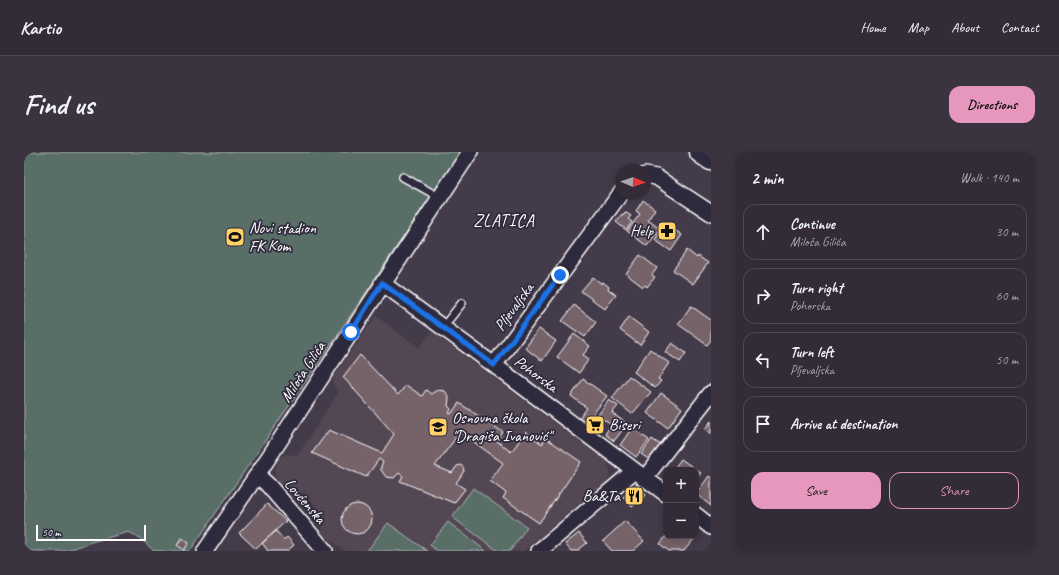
<!DOCTYPE html>
<html lang="en">
<head>
<meta charset="utf-8">
<style>
	body { margin:0; font-family:Caveat,sans-serif; background:#3b3440; color:#f1f3f6 }
	.controls { position:absolute; right:12px; bottom:12px; display:grid; overflow:hidden; border-radius:8px; box-shadow:0 2px 10px #0003 }
	.controls button { width:36px; height:36px; display:grid; place-items:center; padding:0; border:0; border-bottom:1px solid #4e4853; background:#332c38; color:#f1f3f6; font:20px sans-serif }
	.compass { position:absolute; left:591px; top:12px; width:36px; height:36px; border-radius:50%; background:#332c38; box-shadow:0 2px 10px #0003; rotate:92deg }
	.scale { position:absolute; left:12px; bottom:10px; width:110px; box-sizing:border-box; padding-left:4px; border:2px solid #fff; border-top:0; font-size:11px; line-height:14px; white-space:nowrap; color:#fff; -webkit-text-stroke:3px #2f2a3d; paint-order:stroke }
	.stop { position:absolute; width:12px; height:12px; margin:-9px; border:3px solid #1a73e8; border-radius:50%; background:#fff }
	.stop.end { background:#1a73e8; border-color:#fff; box-shadow:0 1px 4px #0008 }
	.list { margin:0; padding:0; list-style:none }
	h2 { display:flex; justify-content:space-between; align-items:center; height:52px; margin:0; padding:0 16px; font-size:17px }
	h2 small { font-size:13px; font-weight:400; color:#a9a7ae }
	.list li { display:grid; grid-template-columns:26px 1fr auto; gap:12px; align-items:center; box-sizing:border-box; height:56px; margin:0 8px 8px; padding:0 8px; border:1px solid #4e4853; border-radius:12px }
	.list b { display:block; font-size:15px; white-space:nowrap }
	.list p { margin:0; font-size:13px; white-space:nowrap; color:#a9a7ae }
	.list em { font-size:13px; font-style:normal; color:#a9a7ae }
	.actions { display:flex; gap:8px; padding:12px 16px }
	.actions a { flex:1; padding:9px 0; border:1px solid #e797bd; border-radius:12px; text-align:center; font-size:14px; color:#e797bd }
	.actions .main { background:#e797bd; color:#111 }
	.icon { flex:none; width:22px; height:22px; fill:none; stroke:currentColor; stroke-width:2; stroke-linecap:round; stroke-linejoin:round }
	.map { position:relative; flex:none; width:687px; height:399px; overflow:hidden; border-radius:12px }
	header { display:flex; align-items:center; gap:24px; box-sizing:border-box; height:56px; padding:0 20px; background:#332c38; border-bottom:1px solid #4e4853 }
	header strong { font-size:19px }
	nav { display:flex; gap:22px; margin-inline-start:auto; font-size:14px }
	.intro { display:flex; align-items:center; justify-content:space-between; box-sizing:border-box; height:96px; padding:0 24px }
	h1 { margin:0; font-size:28px }
	.button { padding:10px 18px; border-radius:12px; background:#e797bd; color:#111; font-size:14px; font-weight:700 }
	main { display:flex; gap:24px; padding:0 24px }
	aside { flex:1; background:#332c38; border-radius:12px; box-shadow:0 2px 10px #0003 }
	.map>svg:first-child { display:block }
	.built { fill:#534753 }
	.green { fill:#5a6e68; stroke:#acb6b4 }
	.building { fill:#766369; stroke:#fff }
	.lines { fill:none; stroke-linecap:round; stroke-linejoin:round }
	.lane-casing { stroke:#fff; stroke-width:10 }
	.street-casing { stroke:#fff; stroke-width:18 }
	.primary-casing { stroke:#fff; stroke-width:25 }
	.lane { stroke:#2f2a3d; stroke-width:7 }
	.street { stroke:#2f2a3d; stroke-width:15 }
	.primary { stroke:#2f2a3d; stroke-width:22 }
	.route { stroke:#1a73e8; stroke-width:5 }
	.labels { text-anchor:middle; dominant-baseline:central; stroke-width:3.5; stroke-linejoin:round; paint-order:stroke }
	.poi-label { font-size:16px; fill:#fff; stroke:#2f2a3d; text-anchor:start }
	.street-label { font-size:16px; fill:#fff; stroke:#2f2a3d }
	.neighbourhood-label { font-size:17px; letter-spacing:1px; fill:#fff; stroke:#2f2a3d }
</style>
</head>
<body>
<header>
<strong>Kartio</strong>
<nav><a>Home</a><a>Map</a><a>About</a><a>Contact</a></nav>
</header>
<div class="intro"><h1>Find us</h1><a class="button">Directions</a></div>
<main>
<div class="map">
<svg width="687" height="399" viewBox="0 0 687 399">
	<rect width="100%" height="100%" fill="#443b4a"/>
	<filter id="ink" filterUnits="userSpaceOnUse"><feTurbulence type="fractalNoise" baseFrequency=".025" numOctaves="2"/><feDisplacementMap in="SourceGraphic" scale="8" xChannelSelector="R" yChannelSelector="G"/><feConvolveMatrix kernelMatrix="1 2 1 2 8 2 1 2 1" color-interpolation-filters="sRGB"/></filter>
	<g filter="url(#ink)">
		<!-- built -->
		<path class="built" d="M352,164L395,196L408,180L582,309L586,317V321L583,329L499,399H321L298,382L297,377L298,372L302,366L280,340L276,343L274,341L260,338L252,327L251,316L258,304L264,302L273,304L315,240L311,236L309,231L311,223Z"/>
		<!-- green -->
		<path class="green" d="M0,0H436L333,154L166,399H130L116,386L105,380L67,390L42,399H0Z
			M449,336L503,375L486,399H474L428,365Z
			M424,370L462,399H413L406,393Z
			M364,371L403,399H343Z"/>
		<!-- building -->
		<path class="building" d="M619,48L631,57L624,68L636,77L623,94L603,79L616,62L612,59Z
			M601,60L607,64L604,67L608,70L602,78L592,70L598,62L599,63Z
			M641,71L658,83L647,99L631,88Z
			M663,98L673,106L674,104L684,111L669,132L649,118Z
			M616,103L633,116L628,123L631,125L623,135L621,133L619,135L602,122Z
			M569,125L578,132L579,130L585,135L584,137L592,143L581,157L557,139Z
			M550,153L572,170L561,185L538,169Z
			M667,154L687,168V188L683,193L654,172Z
			M605,165L625,180L616,193L596,178Z
			M515,177L532,189L518,209L501,196Z
			M550,182L566,194L559,203L565,207L555,221L533,205Z
			M648,191L662,201L656,210L641,200Z
			M626,197L645,211L634,227L637,229L631,236L610,220Z
			M336,203L374,243L382,233L398,244L402,238L407,242L413,238L421,239L425,245L424,254L427,257L425,261L427,262L435,251L479,280L473,289L487,300L502,280L518,292L522,286L557,310L515,371L479,346L482,341L466,329L479,311L436,280L411,314L428,321L433,314L436,313L439,315L440,319L432,331L441,337L430,351L376,329L379,324L375,321L370,326L362,325L357,318V314L359,310L355,307L342,325L288,301L305,278L358,301L370,282L319,225Z
			M605,224L627,240L608,262L588,246Z
			M559,227L583,244L561,272L555,267L563,256L547,244Z
			M637,241L658,256L644,276L623,261Z
			M585,248L594,254L588,261L603,272L590,289L581,282L587,273L574,263Z
			M569,266L578,273L573,280L564,273Z
			M687,269V282L681,277Z
			M608,276L625,288L612,305L596,293Z
			M628,287L638,294L627,309L617,302Z
			M657,307L677,321L672,327V318H649Z
			M685,324L687,326V354L672,342Z
			M613,332L622,343L608,355L599,345Z
			M243,352L262,369L232,397L215,381Z
			M318 367a15 15 0 1 1 30 0a15 15 0 1 1-30 0Z
			M601,369L620,389L609,399H588L579,389Z
			M252,379L260,388L263,385L270,393L263,399H244L238,391Z
			M555,381L563,391L553,399H547L541,392Z
			M642,384H666L670,387L660,399H645L636,392Z
			M158,386L165,391L160,398L153,393Z"/>
		<g class="lines">
			<defs>
				<path id="lane" d="M379,25L415,45
					M419,175L438,151"/>
				<path id="street" d="M621,23L632,25L687,61
					M358,131L470,213L642,342
					M470,213L597,41
					M233,323L244,333L301,399
					M620,327L687,241
					M672,363L687,375
					M181,399L233,323L446,0
					M515,399L610,319"/>
				<path id="primary" d="M677,0L687,7"/>
			</defs>
			<!-- lane casing -->
			<use href="#lane" class="lane-casing"/>
			<!-- street casing -->
			<use href="#street" class="street-casing"/>
			<!-- primary casing -->
			<use href="#primary" class="primary-casing"/>
			<!-- lane -->
			<use href="#lane" class="lane"/>
			<!-- street -->
			<use href="#street" class="street"/>
			<!-- primary -->
			<use href="#primary" class="primary"/>
		</g>
	</g>
	<g class="lines" filter="url(#ink)">
		<!-- route -->
		<path class="route" d="M327,180L358,131L470,213L536,123"/>
	</g>
	<!-- icons -->
	<defs>
		<symbol id="pharmacy-square" viewBox="-11 -11 22 22"><rect x="-9" y="-9" width="18" height="18" rx="4" fill="#ffd166" stroke="#2f2a3d"/><path d="M-2-6h4v4h4v4h-4v4h-4v-4h-4v-4h4Z" fill="#111"/></symbol>
		<symbol id="stadium-square" viewBox="-11 -11 22 22"><rect x="-9" y="-9" width="18" height="18" rx="4" fill="#ffd166" stroke="#2f2a3d"/><path d="M0-5a6.5 5 0 1 0 0 10a6.5 5 0 1 0 0-10ZM-3.5-1.8h7v3.6h-7Z" fill="#111"/></symbol>
		<symbol id="supermarket-square" viewBox="-11 -11 22 22"><rect x="-9" y="-9" width="18" height="18" rx="4" fill="#ffd166" stroke="#2f2a3d"/><path d="M-6-5.5h2.5l.6 2H6L4.5 2H-2.5L-4.4-4H-6ZM-1.5 3.2a1.3 1.3 0 1 0 .1 0ZM3 3.2a1.3 1.3 0 1 0 .1 0Z" fill="#111"/></symbol>
		<symbol id="school-square" viewBox="-11 -11 22 22"><rect x="-9" y="-9" width="18" height="18" rx="4" fill="#ffd166" stroke="#2f2a3d"/><path d="M0-5L7-2L0 1L-7-2ZM-4 1L0 2.5L4 1V4Q0 6-4 4Z" fill="#111"/></symbol>
		<symbol id="restaurant-square" viewBox="-11 -11 22 22"><rect x="-9" y="-9" width="18" height="18" rx="4" fill="#ffd166" stroke="#2f2a3d"/><path d="M-5-6h1v4h1v-4h1v4h1v-4h1v5L-1.5 .5V6h-2V.5L-5-1ZM5-6V6H3V1.5H1.5Q1.5-4 5-6Z" fill="#111"/></symbol>
	</defs>
	<g fill-rule="evenodd">
		<use href="#pharmacy-square" x="632" y="68" width="22" height="22"/>
		<use href="#stadium-square" x="200" y="74" width="22" height="22"/>
		<use href="#supermarket-square" x="560" y="262" width="22" height="22"/>
		<use href="#school-square" x="403" y="264" width="22" height="22"/>
		<use href="#restaurant-square" x="599" y="333" width="22" height="22"/>
	</g>
	<g class="labels">
		<!-- poi labels -->
		<g class="poi-label">
			<text x="225" y="76">Novi stadion<tspan x="225" dy="18">FK Kom</tspan></text>
			<text x="629" y="79" text-anchor="end">Help</text>
			<text x="428" y="266">Osnovna škola<tspan x="428" dy="18">"Dragiša Ivanović"</tspan></text>
			<text x="585" y="273">Biseri</text>
			<text x="596" y="344" text-anchor="end">Ba&amp;Ta</text>
		</g>
		<!-- street labels -->
		<g class="street-label">
			<text transform="translate(490 155) rotate(-54)">Pljevaljska</text>
			<text transform="translate(279 220) rotate(-57)">Miloša Gilića</text>
			<text transform="translate(512 222) rotate(37)">Pohorska</text>
			<text transform="translate(281 349) rotate(49)">Lovćenska</text>
		</g>
		<!-- neighbourhood labels -->
		<g class="neighbourhood-label">
			<text x="480" y="68">ZLATICA</text>
		</g>
	</g>
</svg>
<div class="controls">
<button>+</button>
<button>−</button>
</div>
<svg class="compass" viewBox="-18 -18 36 36"><path d="M0-13l5 13h-10z" fill="#e53935"/><path d="M0 13l5-13h-10z" fill="#a9a7ae"/></svg>
<div class="scale">50 m</div>
<div class="stop" style="left:327px;top:180px"></div>
<div class="stop end" style="left:536px;top:123px"></div>
</div>
<aside>
<h2>2 min<small>Walk · 140 m</small></h2>
<ul class="list">
<li><svg class="icon" aria-label="ahead" viewBox="0 0 24 24"><path d="M12 20V5M6 11l6-6 6 6"/></svg><div><b>Continue</b><p>Miloša Gilića</p></div><em>30 m</em></li>
<li><svg class="icon" aria-label="right" viewBox="0 0 24 24"><path d="M7 20v-9h11M14 6l5 5-5 5"/></svg><div><b>Turn right</b><p>Pohorska</p></div><em>60 m</em></li>
<li><svg class="icon" aria-label="left" viewBox="0 0 24 24"><path d="M17 20v-9H6M10 6l-5 5 5 5"/></svg><div><b>Turn left</b><p>Pljevaljska</p></div><em>50 m</em></li>
<li><svg class="icon" aria-label="arrive" viewBox="0 0 24 24"><path d="M6 21V4h12l-3 4 3 4H6"/></svg><div><b>Arrive at destination</b></div></li>
</ul>
<div class="actions"><a class="main">Save</a><a>Share</a></div>
</aside>
</main>
</body>
</html>
